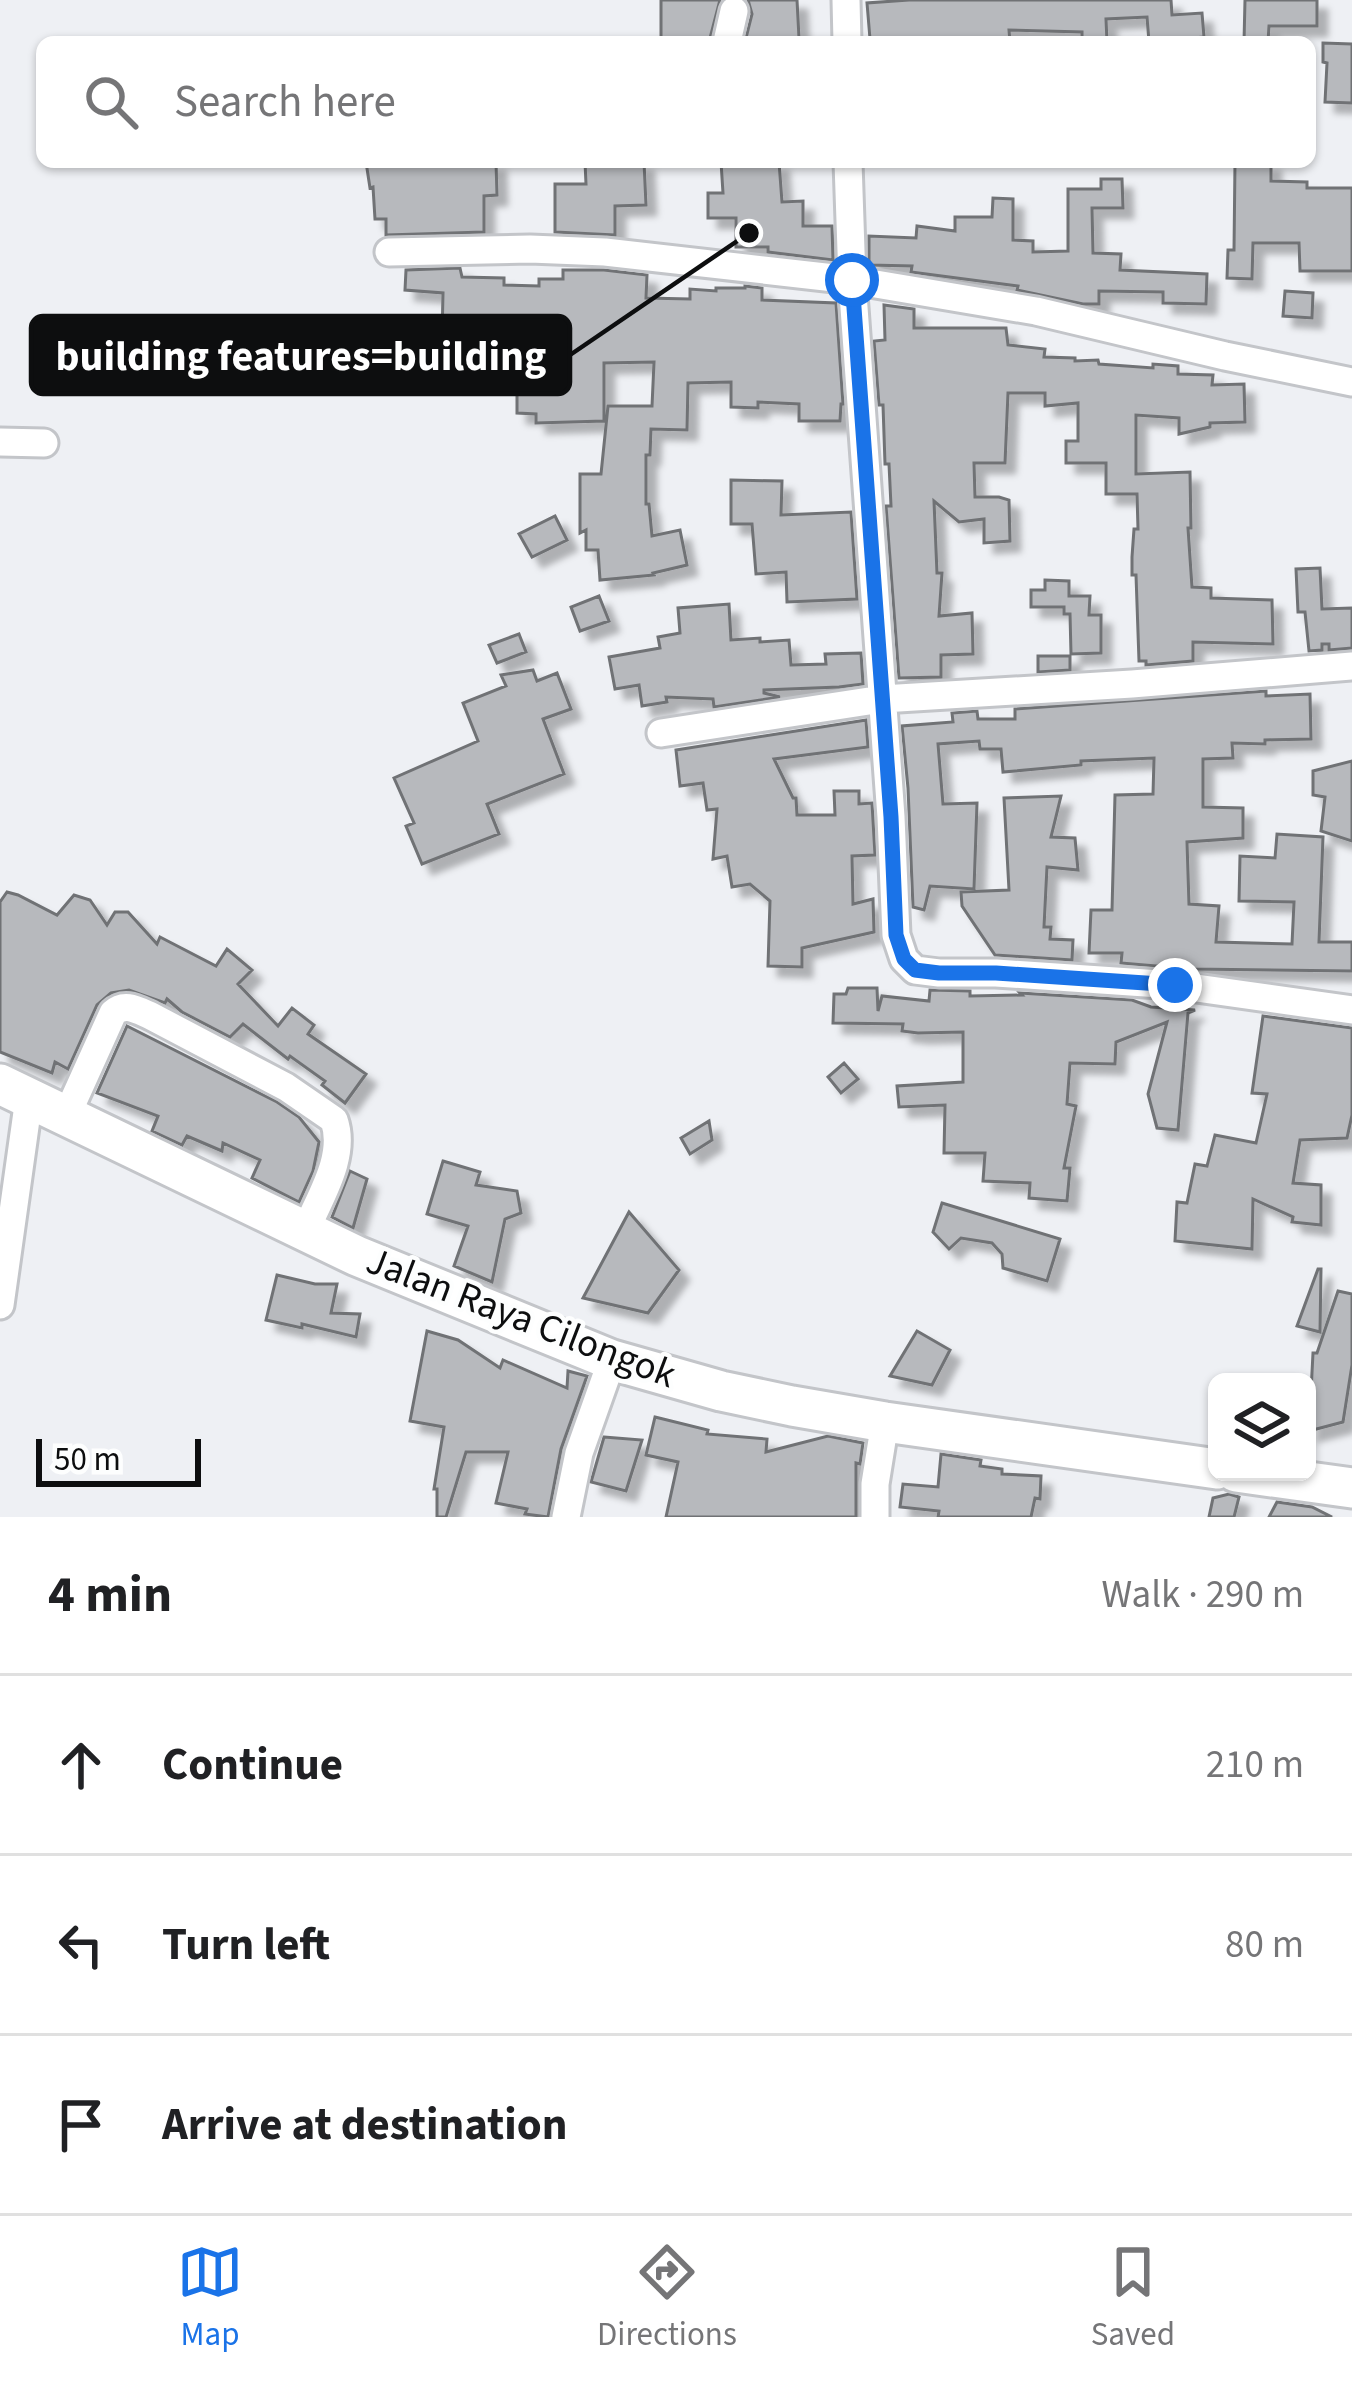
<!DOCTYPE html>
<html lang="en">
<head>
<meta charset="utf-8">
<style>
	body { margin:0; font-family:"Source Sans 3",sans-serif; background:#f6f6f6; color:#202124 }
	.controls { position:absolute; right:36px; bottom:36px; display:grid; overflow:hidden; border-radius:18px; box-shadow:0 3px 9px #0004 }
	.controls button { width:108px; height:108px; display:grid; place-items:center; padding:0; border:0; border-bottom:3px solid #e0e0e0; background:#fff; color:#202124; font:60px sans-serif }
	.scale { position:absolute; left:36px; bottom:30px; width:165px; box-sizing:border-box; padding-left:12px; border:6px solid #0d0e0f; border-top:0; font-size:33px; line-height:42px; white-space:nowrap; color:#0d0e0f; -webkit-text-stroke:9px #fdfefe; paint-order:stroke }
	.stop { position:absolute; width:36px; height:36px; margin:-27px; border:9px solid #1a73e8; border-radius:50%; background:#fff }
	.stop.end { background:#1a73e8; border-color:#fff; box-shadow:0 3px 12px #0008 }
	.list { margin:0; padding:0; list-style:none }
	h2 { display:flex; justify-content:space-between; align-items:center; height:156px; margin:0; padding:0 48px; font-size:51px }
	h2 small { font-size:39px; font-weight:400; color:#757577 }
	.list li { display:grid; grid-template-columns:78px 1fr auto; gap:36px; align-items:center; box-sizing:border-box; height:180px; padding:0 48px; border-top:3px solid #e0e0e0 }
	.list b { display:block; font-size:45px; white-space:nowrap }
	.list em { font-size:39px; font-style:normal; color:#757577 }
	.icon { flex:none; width:66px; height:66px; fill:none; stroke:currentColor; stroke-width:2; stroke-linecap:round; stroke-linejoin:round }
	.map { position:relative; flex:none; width:1352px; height:1517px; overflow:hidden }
	.search { position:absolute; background:#fff; box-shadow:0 3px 9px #0004; left:36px; right:36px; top:36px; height:132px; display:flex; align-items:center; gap:30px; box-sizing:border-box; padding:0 42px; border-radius:18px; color:#757577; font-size:45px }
	.sheet { height:696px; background:#fff }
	nav { display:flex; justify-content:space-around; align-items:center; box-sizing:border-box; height:168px; border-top:3px solid #e0e0e0; background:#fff; font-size:33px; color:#757577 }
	nav a { display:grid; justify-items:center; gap:6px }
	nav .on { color:#1a73e8 }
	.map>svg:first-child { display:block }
	.building { fill:#b7b9bd; stroke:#707275; stroke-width:3; filter:url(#shadow) }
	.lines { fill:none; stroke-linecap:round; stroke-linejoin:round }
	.minor-casing { stroke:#c3c5c9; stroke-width:33 }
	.highway-casing { stroke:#c3c5c9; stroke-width:45 }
	.minor { stroke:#fff; stroke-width:27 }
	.highway { stroke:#fff; stroke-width:39 }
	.route { stroke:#1a73e8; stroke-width:15 }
	.labels { text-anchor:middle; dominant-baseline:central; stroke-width:9; stroke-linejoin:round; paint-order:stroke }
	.street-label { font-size:39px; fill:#0d0e0f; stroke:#fdfefe }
	.leader { fill:none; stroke:#0d0e0f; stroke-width:4.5 }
	.callout-dot { fill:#0d0e0f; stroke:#fdfefe; stroke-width:4.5 }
	.callout { fill:#0d0e0f; stroke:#0d0e0f; stroke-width:4.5 }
	.callout-label { font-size:42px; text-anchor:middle; font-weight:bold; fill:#fff }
</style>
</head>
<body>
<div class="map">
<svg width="1352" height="1517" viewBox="0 0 1352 1517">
	<defs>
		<filter id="shadow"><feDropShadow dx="10" dy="10" stdDeviation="3" flood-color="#0004"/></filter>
	</defs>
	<rect width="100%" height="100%" fill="#eef0f4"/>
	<!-- building -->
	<path class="building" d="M661,0H720L709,42H661Z
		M748,0H797L799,38L745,42L752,14Z
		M909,0H1171L1172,15L1202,13L1204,37L1149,42L1147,17L1106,19L1107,42H1082V32L1009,30L1010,42L914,39V42H883V38L870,39L867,3Z
		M1245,0H1317V26H1269L1268,42H1244Z
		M1323,43L1352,44V103L1325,102L1327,63L1323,62Z
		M366,162H496L497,195L484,196V232L386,235V219H375L373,187L370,188Z
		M585,162H644L646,205L615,206V235L555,232V184H586Z
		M721,162H779L782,202L803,201V226H832L833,260L768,252V247H736V218H708V193H723Z
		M1235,162H1271V181L1307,182V188H1352V271H1300L1299,243H1253L1252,279L1227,278L1228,250H1234Z
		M1101,179H1122L1123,208H1092L1093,253L1121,254L1120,270L1207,274L1206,304L1163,303V292L1099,291V304H1083L1017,290L1018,286L911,272L912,266L869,265V236L916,238L917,226L955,231V217H992L993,198L1013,199V240L1033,241V252L1068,251V189H1101Z
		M460,268L462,277L504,278V285L539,286V279H563V270H604L647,275L646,298L690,299V289L716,291V288H745V286L762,288V300L836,303L843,404H841L840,421H799V404L758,402V408L731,407V382L688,383L687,430L651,429L650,455H646V504H649L652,536L680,530L687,565L653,573L654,575L600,580L598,550H586V530L580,533V474H601L608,406H652L654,362L604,363V421L536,423V414L517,413V392H513L511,351H476V378H453L452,337H442L443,293L405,290L406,270Z
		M1285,291L1313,293L1312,318L1283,316Z
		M884,305L914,309V328H1006L1008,345L1045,349L1044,357L1075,358V361L1098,360L1099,364L1153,368V364L1178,366V374L1213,375L1212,385L1244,384L1245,422L1210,423V427L1179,434V418L1136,415V474L1190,472L1191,528H1188L1192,587L1211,588V598L1272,600L1273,644L1193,642V661L1146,665V661H1139L1136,575H1132V557L1134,529H1138L1137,494H1106V463H1066V441H1078V403L1045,406V393H1008L1005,463H974L975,497H999L1009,500L1010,541L984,543V519L959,522L934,501L937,573H942L939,616L972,613L973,654L941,655V677L899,678L886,506H891L889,464H885L883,405H879L874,341L885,340Z
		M731,480L782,481L781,515L851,512L857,599L787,602L786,572L756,574L752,524H731Z
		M555,516L567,540L532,557L519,534Z
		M1320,568L1322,609L1352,608V648L1329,650V644H1322V650L1309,651L1305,612H1298L1296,569Z
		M1045,580L1069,581V596H1090L1089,615H1101V653L1071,654L1070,614H1064V607H1031V590H1045Z
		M599,596L609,621L580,631L571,607Z
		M729,604L731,640L760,638V642L789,640L791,665L826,664L825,654L861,653L863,684L839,687L764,690V693L780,697L714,707L713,699L666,697L667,702L642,706L639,685L615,689L609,657L660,648L658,637L680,633L678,608Z
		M519,634L526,652L497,663L489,645Z
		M1038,656H1070V670L1038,672Z
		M533,670L537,681L557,673L571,709L543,719L564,774L487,804L499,834L422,864L406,826L414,823L394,778L478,741L463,703L506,686L501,675Z
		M1266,691V696L1310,694L1311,739L1265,740V744L1232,743L1233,758L1203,759V807L1243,808V838L1187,842L1189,904L1219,906L1216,942L1292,944L1294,902L1239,901L1240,856L1275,858L1277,834L1323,837L1319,942H1352V971L1191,969L1121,963L1122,953H1089L1091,910H1112L1115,795L1153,794L1154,758L1081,761V765L1003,772L1001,749H980L979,741L938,744L943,804L977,803L974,889L930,886L924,910L913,907L908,788L902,726L953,722L952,713L977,711L978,719H1015V709Z
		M866,720L868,747L774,759L793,798H796L797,815H835L834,791H859V804L872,803L875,855L852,856L853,904L873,899L874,932L802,948V967L768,966L770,901L750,884L732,887L727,856L713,859L717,809L707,810L703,783L680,786L676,750Z
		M1352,761V841L1321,831L1325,797L1313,795V771Z
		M1061,796L1051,837L1075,838L1078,870L1047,867L1044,927H1051L1050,939L1073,940L1072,960L995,955L962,906L961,892L1009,890L1004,798Z
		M7,892L18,895L57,915L74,895L90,900L107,925L115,912H128L157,944L160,937L216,966L227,949L252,970L238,984L278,1026L292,1008L314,1025L308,1034L366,1074L345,1103L322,1085L325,1081L290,1056L288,1059L243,1024L230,1037L182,1012L167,999L165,1003L129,990L111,993L97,1005L68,1069L55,1062L52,1073L0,1052V902Z
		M848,988H877L878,1011L882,996L929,1001L930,990L970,991V996L1022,995L1020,993L1132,1000L1151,1007L1195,1010L1188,1013L1178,1130L1157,1128L1148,1094L1167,1022L1116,1042L1115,1064L1070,1063L1067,1104L1076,1106L1064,1168H1070L1067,1201L1029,1198L1030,1183L983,1181L985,1153H944L945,1105L899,1107L897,1086L963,1082V1032L918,1033L902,1031L903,1024L833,1023L834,994H846Z
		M1263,1016L1352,1028V1115L1347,1138L1300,1140L1293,1183L1321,1185V1225L1292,1222L1293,1217L1253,1199L1252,1249L1175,1241L1177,1202L1187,1203L1195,1164L1207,1166L1215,1135L1256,1143L1267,1094L1252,1093Z
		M127,1026L277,1102L299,1117L319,1142L313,1171L299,1202L252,1178L260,1160L223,1143L222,1151L187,1136L182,1145L152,1131L158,1116L97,1093Z
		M844,1063L858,1079L841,1093L828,1077Z
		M709,1121L712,1140L690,1154L681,1138Z
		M443,1161L480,1172L476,1185L517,1191L521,1213L505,1219L492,1282L454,1266L468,1226L427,1214Z
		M350,1171L367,1179L353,1228L332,1217Z
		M942,1203L1060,1239L1047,1281L1003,1268L1002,1254L992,1243L961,1238L949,1249L933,1232Z
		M629,1212L679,1270L648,1313L583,1298Z
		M1318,1269H1321L1320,1332L1297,1326Z
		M277,1275L315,1284H337L331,1313L360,1314L356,1337L302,1324V1328L266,1320Z
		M1338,1291L1352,1294V1365L1343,1422L1309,1431L1313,1353H1317Z
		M427,1331L458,1340L500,1368L503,1360L567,1388L568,1371L587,1376L561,1449L548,1517L525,1514L527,1509L496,1503L508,1452H466L446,1517H437V1489H434L444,1427L410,1421Z
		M917,1331L950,1350L932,1385L890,1376Z
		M655,1417L708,1430L707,1434L767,1439L766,1452L828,1436L863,1443L860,1464L856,1463V1517H666L678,1462L646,1455Z
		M604,1437L642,1440L626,1491L591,1482Z
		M941,1454L981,1460L980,1466L1002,1469V1474L1041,1476L1040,1499L1035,1498L1031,1517H938L939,1511L900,1507L903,1484L938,1487Z
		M1229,1494L1239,1497L1234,1517H1209L1213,1498Z
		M1277,1502L1312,1507L1332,1517H1269Z"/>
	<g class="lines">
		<defs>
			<path id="minor" d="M846,0L847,42
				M727,42L734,11
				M848,162L852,280L891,817L896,935L904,959L915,970L939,973H996L1175,985L1352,1010
				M389,252L530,249L605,252L852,280L1036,311L1225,356L1352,382
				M0,442L44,443
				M661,733L882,699L1132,684L1352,666
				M66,1117L113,1013C125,1002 137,1010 151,1016L286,1087L334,1120C347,1157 319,1198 305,1232
				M0,1305L29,1098
				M566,1517L579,1453L612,1360
				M875,1517V1484L885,1422"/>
			<path id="highway" d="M0,1084L357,1256L612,1360L721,1391L792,1406L885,1422L1217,1469
				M1236,1472L1352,1488"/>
		</defs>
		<!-- minor casing -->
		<use href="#minor" class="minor-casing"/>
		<!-- highway casing -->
		<use href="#highway" class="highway-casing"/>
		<!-- minor -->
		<use href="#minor" class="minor"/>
		<!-- highway -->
		<use href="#highway" class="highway"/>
	</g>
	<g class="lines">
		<!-- route -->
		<path class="route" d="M852,280L891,817L896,935L904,959L915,970L939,973H996L1175,985"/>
	</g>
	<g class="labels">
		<!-- street labels -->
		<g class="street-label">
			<text transform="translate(521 1318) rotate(21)">Jalan Raya Cilongok</text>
		</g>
	</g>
	<!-- callouts -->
	<path class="leader" d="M749 233L570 355"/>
	<circle class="callout-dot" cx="749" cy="233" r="12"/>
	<rect class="callout" x="31" y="316" width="539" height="78" rx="12"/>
	<g class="callout-label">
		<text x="301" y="370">building features=building</text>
	</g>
</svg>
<div class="controls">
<button><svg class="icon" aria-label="layers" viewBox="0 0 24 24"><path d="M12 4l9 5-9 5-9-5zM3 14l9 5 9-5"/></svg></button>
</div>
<div class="scale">50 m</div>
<div class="stop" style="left:852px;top:280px"></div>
<div class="stop end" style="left:1175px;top:985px"></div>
<div class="search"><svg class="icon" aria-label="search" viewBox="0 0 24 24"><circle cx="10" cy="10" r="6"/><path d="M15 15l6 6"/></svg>Search here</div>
</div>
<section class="sheet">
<h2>4 min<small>Walk · 290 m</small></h2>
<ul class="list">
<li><svg class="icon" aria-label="ahead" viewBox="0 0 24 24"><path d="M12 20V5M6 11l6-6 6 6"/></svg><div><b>Continue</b></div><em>210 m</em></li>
<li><svg class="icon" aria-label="left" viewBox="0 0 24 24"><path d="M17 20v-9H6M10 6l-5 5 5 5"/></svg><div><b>Turn left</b></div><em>80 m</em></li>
<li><svg class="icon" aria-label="arrive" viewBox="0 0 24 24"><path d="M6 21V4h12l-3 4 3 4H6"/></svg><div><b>Arrive at destination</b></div></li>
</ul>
</section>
<nav>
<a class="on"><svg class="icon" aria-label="map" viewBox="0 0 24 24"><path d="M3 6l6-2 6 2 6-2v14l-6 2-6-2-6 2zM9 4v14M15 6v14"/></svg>Map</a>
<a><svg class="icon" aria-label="directions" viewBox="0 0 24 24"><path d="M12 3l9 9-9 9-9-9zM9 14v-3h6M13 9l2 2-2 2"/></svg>Directions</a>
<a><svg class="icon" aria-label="saved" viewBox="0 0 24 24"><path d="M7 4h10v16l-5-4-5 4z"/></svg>Saved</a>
</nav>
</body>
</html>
